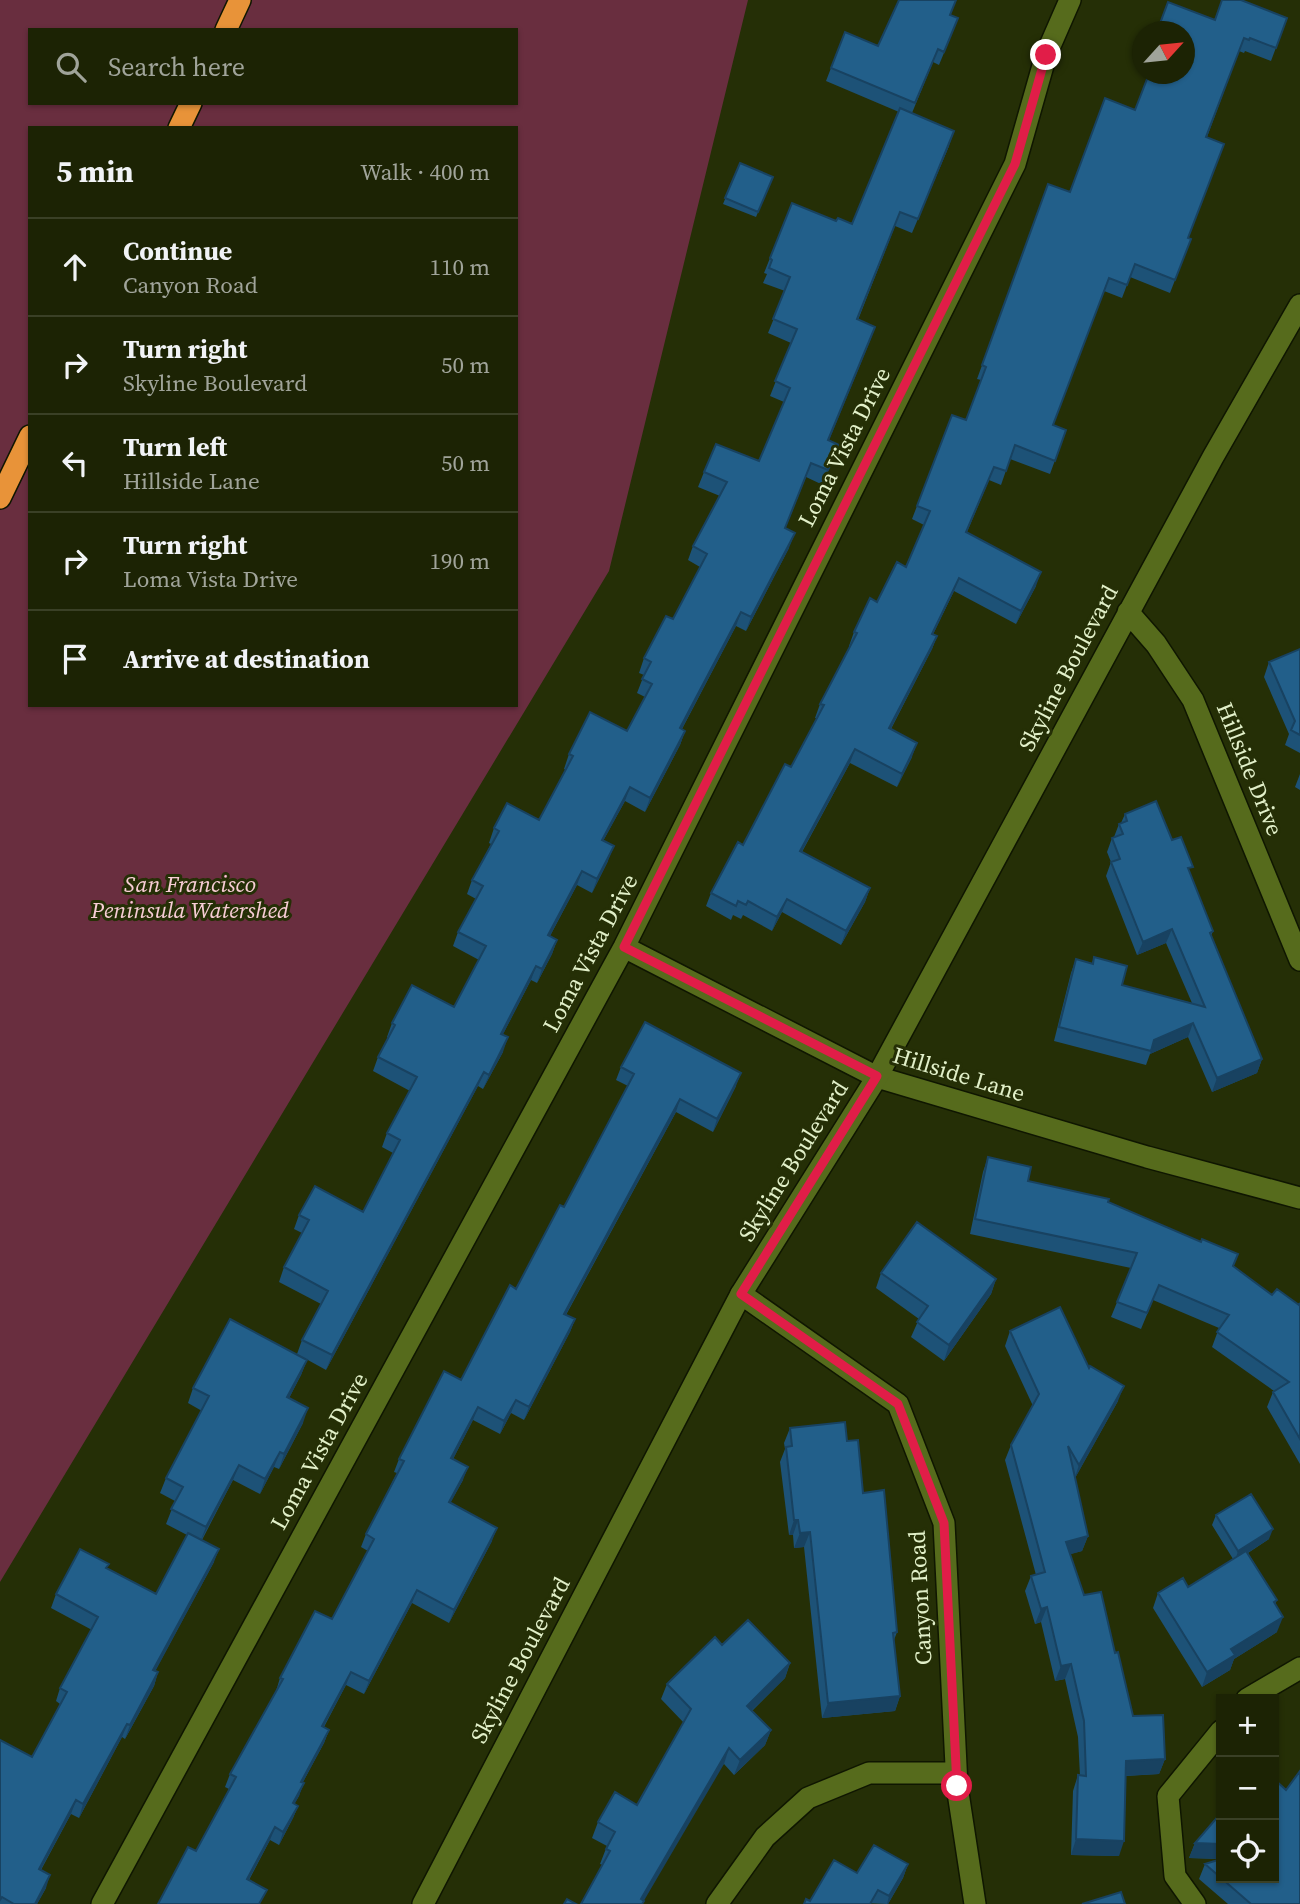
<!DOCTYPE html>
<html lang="en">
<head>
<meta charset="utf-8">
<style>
	body { margin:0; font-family:"Source Serif 4",serif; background:#292f13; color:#f1f3f6 }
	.controls { position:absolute; right:21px; bottom:21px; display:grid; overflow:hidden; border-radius:0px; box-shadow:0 2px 5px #0004 }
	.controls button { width:63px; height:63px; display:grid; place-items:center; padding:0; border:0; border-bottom:2px solid #3a4026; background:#1c2304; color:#f1f3f6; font:35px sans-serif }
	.compass { position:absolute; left:1132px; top:21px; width:63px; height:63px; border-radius:50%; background:#1c2304; box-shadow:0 2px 5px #0004; rotate:63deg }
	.stop { position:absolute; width:21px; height:21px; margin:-16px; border:5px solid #e11d48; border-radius:50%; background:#fff }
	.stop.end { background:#e11d48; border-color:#fff; box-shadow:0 2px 7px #0008 }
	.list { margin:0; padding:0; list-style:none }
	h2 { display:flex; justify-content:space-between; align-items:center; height:91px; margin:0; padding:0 28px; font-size:30px }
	h2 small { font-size:23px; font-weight:400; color:#a0a49a }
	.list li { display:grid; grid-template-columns:46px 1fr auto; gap:21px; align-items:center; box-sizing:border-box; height:98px; padding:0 28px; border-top:2px solid #3a4026 }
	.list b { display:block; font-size:26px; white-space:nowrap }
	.list p { margin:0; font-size:23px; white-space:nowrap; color:#a0a49a }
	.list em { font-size:23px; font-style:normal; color:#a0a49a }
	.icon { flex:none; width:38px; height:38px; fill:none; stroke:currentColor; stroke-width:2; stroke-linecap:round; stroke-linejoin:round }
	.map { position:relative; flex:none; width:1300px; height:1904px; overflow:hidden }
	.search { position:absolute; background:#1c2304; box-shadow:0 2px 5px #0004; left:28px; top:28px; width:490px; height:77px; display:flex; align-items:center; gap:18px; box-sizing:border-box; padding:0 24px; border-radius:0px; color:#a0a49a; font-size:26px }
	.panel { position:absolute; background:#1c2304; box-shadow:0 2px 5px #0004; left:28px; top:126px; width:490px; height:581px; border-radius:0px }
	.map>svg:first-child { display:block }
	.green { fill:#692e3f; fill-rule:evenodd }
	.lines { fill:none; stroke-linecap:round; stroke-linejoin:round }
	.street-casing { stroke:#0f1601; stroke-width:24 }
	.secondary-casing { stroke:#0f1601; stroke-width:24 }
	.highway-casing { stroke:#0f1601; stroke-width:24 }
	.street { stroke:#566b1c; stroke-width:21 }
	.secondary { stroke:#566b1c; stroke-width:21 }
	.highway { stroke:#e89339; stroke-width:21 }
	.wall { fill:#1d5277 }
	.shaded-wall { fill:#184261 }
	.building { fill:#225f8a; stroke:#184261; stroke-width:2 }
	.route { stroke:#e11d48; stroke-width:9 }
	.labels { text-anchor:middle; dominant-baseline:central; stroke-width:6; stroke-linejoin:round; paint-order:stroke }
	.street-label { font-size:23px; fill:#e2f0c9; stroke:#252f06 }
	.park-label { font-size:23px; font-style:italic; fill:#f8cdd6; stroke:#252f06 }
</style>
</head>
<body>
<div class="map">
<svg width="1300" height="1904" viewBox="0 0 1300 1904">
	<rect width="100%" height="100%" fill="#252f06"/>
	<!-- green -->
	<path class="green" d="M0,0H748L609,571L0,1582ZM30,30H516V103H30ZM30,128H516V705H30Z"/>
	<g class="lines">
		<defs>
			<path id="street" d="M624,947L877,1077L1147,1157L1300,1198
				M741,1294L898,1404L944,1523L957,1786L975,1904
				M1247,1699L1300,1668
				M102,1904L624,947L1015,164L1046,55L1070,0
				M717,1904L765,1837L808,1798L869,1773H956
				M1195,1904L1175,1876L1168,1796L1221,1731"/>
			<path id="secondary" d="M1128,612L1156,644L1193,700L1300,960
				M423,1904L741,1294L877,1077L1213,457L1300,305"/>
			<path id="highway" d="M226,30L240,0
				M179,128L191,103
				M0,498L30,436"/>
		</defs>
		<!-- street casing -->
		<use href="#street" class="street-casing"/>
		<!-- secondary casing -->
		<use href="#secondary" class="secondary-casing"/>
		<!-- highway casing -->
		<use href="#highway" class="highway-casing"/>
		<!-- street -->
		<use href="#street" class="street"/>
		<!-- secondary -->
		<use href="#secondary" class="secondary"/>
		<!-- highway -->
		<use href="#highway" class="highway"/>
	</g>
	<!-- wall -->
	<path class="wall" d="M1168,2L1215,20L1287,18L1271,61L1245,51L1244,53L1239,51L1207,137L1188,238L1191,239L1170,293L1130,277L1122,298L1104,291L1053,425L1066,430L1050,474L1010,459L1001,485L989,480L967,532L1036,586L1016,624L954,591L933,634L937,636L932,649L891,729L912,757L897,787L850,763L802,852L870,888L865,902L841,945L782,912L772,931L743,915L741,919L733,915L731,920L706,906L711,893L743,845L791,767L817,718H815L820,704L850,646H849L854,632L906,567L924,525L912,519L917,506L966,420L981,380L977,379L1048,184L1070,192L1135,110L1185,32H1157Z
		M951,15L958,18L953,31L939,65L933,62L912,113L949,146L912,233L895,226L858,320L875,327L828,441L833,459L823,485L806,477L785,529L789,548L746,631L736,626L682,729L685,731L680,745L645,812L625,801L603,841L608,861L592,893L577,885L550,936L557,940L552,954L537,983L531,980L503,1034V1052L483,1089L478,1086L326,1370L297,1354L302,1340L321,1304L279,1282L284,1267L302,1233L294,1229L299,1215L363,1212L393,1153L382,1147L387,1133L410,1091L373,1071L378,1057L388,1038L387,1037L392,1023L454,1007L479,960L453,946L458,932L476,899L467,894L472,880L491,844L489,843L494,828L539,820L566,770L564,769L569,754L627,731L645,697L637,693L644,675L639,673L644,658L673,619L700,567L688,560L693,546L720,496L698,487L704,472L759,461L784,402L770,396L791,343L768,333L785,291L763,283L767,274L764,273L770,258L836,221L852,224L899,112L826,81L831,68L878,46Z
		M740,163L773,177L756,217L723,204Z
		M1300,649V753L1285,745L1289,734L1264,677L1269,662Z
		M1300,774V790L1295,787Z
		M1125,814L1172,840L1190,873L1213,931L1211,936L1262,1059L1257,1073L1212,1092L1188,1037L1150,1054L1146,1065L1054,1041L1071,973L1076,959L1092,963L1094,957L1122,985L1192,1003L1166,943L1137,955L1106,876L1111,862L1107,852L1112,838L1114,837L1119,824L1121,823Z
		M621,1067L736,1086L713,1132L676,1112L566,1315L575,1319L570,1332L524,1420L511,1413L500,1434L473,1420L453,1459L463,1480L450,1503L492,1541L449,1623L412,1603L364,1694L346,1685L324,1727L329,1730L324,1743L303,1782L299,1796L294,1804L298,1806L293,1818L279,1845L270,1840L249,1880L196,1851L229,1789L225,1787L230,1774L276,1691L280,1678L332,1619L368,1551L361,1547L366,1534L397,1473L394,1472L399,1459L461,1380L564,1207L628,1086L616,1080Z
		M988,1157L1028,1181L1108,1202L1234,1266L1272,1295L1299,1305L1300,1303V1464L1267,1407L1273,1392L1274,1391L1212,1347L1219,1328L1153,1300L1141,1329L1111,1317L1131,1268L970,1234L983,1172Z
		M881,1273L996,1279L991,1294L944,1361L911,1337L919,1319L876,1288Z
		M1010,1331L1089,1368L1118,1401L1075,1478L1088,1536L1082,1551L1070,1554L1084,1595L1115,1653L1133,1716L1165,1759L1159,1774L1126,1776L1119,1856L1071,1855L1073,1791L1078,1775L1080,1776L1078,1737L1065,1679L1055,1681L1041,1622L1035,1624L1025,1591L1031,1576L1036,1575L1005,1460L1011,1445L1033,1406L1005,1346Z
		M307,1360L301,1375L289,1398L303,1423L279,1469L274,1467L260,1494L233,1480L202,1540L214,1562L155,1671L158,1672L154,1686L125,1739L122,1737L79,1818L71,1814L41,1870L46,1888L37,1904H0V1740L32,1757L60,1704L56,1701L60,1688L92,1630L51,1608L56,1594L107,1568L156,1594L187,1535L166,1524L175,1501L160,1493L166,1478L202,1411L188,1403L193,1388Z
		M790,1428L847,1441L863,1493L897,1632L894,1640L900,1696L895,1711L822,1718L804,1547L794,1548L793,1535H789L780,1462L785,1449L784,1443Z
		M1216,1515L1269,1539L1248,1553L1277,1600L1275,1604L1277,1632L1234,1659L1230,1670L1202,1687L1153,1608L1158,1593L1188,1587L1233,1559L1212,1525Z
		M722,1645L790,1663L785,1678L752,1711L771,1730L765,1745L734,1775L724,1764L603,1865L600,1864L607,1846L592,1838L598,1822L637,1805L684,1723L661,1699L667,1684Z
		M1195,1843L1300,1904H1228L1199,1879L1205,1864L1221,1859L1189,1858Z
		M908,1864L903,1878L888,1904L810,1901L857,1873Z"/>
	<!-- shaded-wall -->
	<path class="shaded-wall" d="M954,131L949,146L912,233L918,219Z
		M875,327L870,341L823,455L828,440Z
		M795,533L789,548L746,631L751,617Z
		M1041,572L1036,586L1016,624L1021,611Z
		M959,578L954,591L927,647L932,634Z
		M741,612L736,626L675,742L680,728Z
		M937,636L932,649L884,742L889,728Z
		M685,731L680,745L645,812L650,798Z
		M917,743L912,757L897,787L902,774Z
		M855,749L850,763L795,864L800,851Z
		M630,787L625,801L596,854L602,840Z
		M614,846L608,861L592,893L597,879Z
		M582,871L577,885L543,949L548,935Z
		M870,888L865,902L841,945L846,931Z
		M787,899L782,912L772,931L777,917Z
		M1172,929L1166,943L1137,955L1143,942Z
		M557,940L552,954L537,983L542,969Z
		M536,966L531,980L496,1048L501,1034Z
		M1193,1023L1188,1037L1150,1054L1154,1040Z
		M508,1037L503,1052L483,1089L489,1075Z
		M1262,1059L1257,1073L1212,1092L1217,1078Z
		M484,1072L478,1086L326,1370L332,1355Z
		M741,1073L736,1086L713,1132L717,1119Z
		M680,1099L676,1112L559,1327L564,1314Z
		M996,1279L991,1294L944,1361L949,1345Z
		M575,1319L570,1332L524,1420L529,1407Z
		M307,1360L301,1375L282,1412L287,1397Z
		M1124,1386L1118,1401L1074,1480L1079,1465Z
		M516,1400L511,1413L500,1434L504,1421Z
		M478,1407L473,1420L447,1471L451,1458Z
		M308,1408L303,1423L279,1469L284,1454Z
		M280,1452L274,1467L260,1494L265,1479Z
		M239,1465L233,1480L200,1542L206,1527Z
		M468,1467L463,1480L444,1515L449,1502Z
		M794,1520H798L793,1535H789Z
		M497,1528L492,1541L449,1623L454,1610Z
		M1273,1529L1269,1539L1235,1561L1238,1551Z
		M810,1532L804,1547L794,1548L800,1533Z
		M1088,1536L1082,1551L1061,1557L1066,1542Z
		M219,1549L214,1562L149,1683L153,1670Z
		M417,1590L412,1603L364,1694L369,1681Z
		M1047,1607L1041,1622L1035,1624L1041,1609Z
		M1283,1617L1277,1632L1234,1659L1230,1670L1202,1687L1207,1672L1231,1649Z
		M790,1663L785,1678L741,1721L747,1706Z
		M1071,1664L1065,1679L1055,1681L1061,1666Z
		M158,1672L154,1686L125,1739L130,1725Z
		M351,1672L346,1685L317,1739L322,1726Z
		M900,1696L895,1711L822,1718L828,1703Z
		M127,1724L122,1737L79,1818L83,1804Z
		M329,1730L324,1743L296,1795L301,1782Z
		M771,1730L765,1745L734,1775L740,1760Z
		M729,1748L724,1764L642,1904L641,1899Z
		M1165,1759L1159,1774L1121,1776L1126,1761Z
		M304,1783L299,1796L288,1816L293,1803Z
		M76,1800L71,1814L34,1882L39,1869Z
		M298,1806L293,1818L279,1845L283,1832Z
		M275,1827L270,1840L242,1892L247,1879Z
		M1076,1839L1124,1841L1119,1856L1071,1855Z
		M1195,1843L1221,1844V1859L1189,1858Z
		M908,1864L903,1878L888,1904H887L889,1896Z
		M50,1875L46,1888L37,1904H35Z"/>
	<!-- building -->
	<path class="building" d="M899,0H956L950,15L958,18L944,52L938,49L915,103L831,68L845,32L878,46Z
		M1222,0H1241L1287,18L1276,48L1250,38L1249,40L1244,38L1206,137L1224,144L1188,238L1191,239L1175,280L1135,264L1127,285L1109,278L1053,425L1066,430L1055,461L1015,445L1006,471L994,467L966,532L1041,572L1021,611L959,578L932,634L937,636L889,728L917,743L902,774L855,749L800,851L870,888L846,931L787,899L777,917L748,901L746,905L738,901L736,906L711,893L738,842L743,845L785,764L791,767L824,705L820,704L857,633L854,632L870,598L877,602L897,562L906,567L930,511L917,506L952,415L966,420L986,367L982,365L1048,184L1070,192L1105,98L1135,110L1149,74H1185V32H1165L1158,29L1168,2L1215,20Z
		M900,108L954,131L918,219L900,212L857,319L875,327L828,440L839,445L828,470L811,463L785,528L795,533L751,617L741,612L680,728L685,731L650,798L630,787L602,840L614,846L597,879L582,871L548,935L557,940L542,969L536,966L501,1034L508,1037L489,1075L484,1072L332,1355L302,1340L328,1291L284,1267L309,1220L299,1215L315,1186L363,1212L400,1140L387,1133L417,1077L378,1057L395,1025L392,1023L412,985L454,1007L486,946L458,932L483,886L472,880L499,831L494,828L507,803L539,820L573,756L569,754L590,712L627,731L652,684L642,679L651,662L644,658L666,616L673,619L707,554L693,546L727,482L704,472L716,444L759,461L790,388L775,381L797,329L773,319L790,277L769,268L772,260L770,258L792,203L836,221L838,218L852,224Z
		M740,163L773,177L758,212L725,198Z
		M1300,649V735L1291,730L1295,721L1269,662Z
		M1156,801L1172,840L1181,837L1193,867L1188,868L1213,931L1210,933L1262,1059L1217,1078L1193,1023L1154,1040L1151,1051L1059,1027L1076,959L1093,964L1094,957L1127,966L1122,985L1205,1007L1172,929L1143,942L1111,862L1120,859L1112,838L1123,834L1119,824L1127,821L1125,814Z
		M645,1022L741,1073L717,1119L680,1099L564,1314L575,1319L529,1407L516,1400L504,1421L478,1407L451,1458L468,1467L449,1502L497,1528L454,1610L417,1590L369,1681L351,1672L322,1726L329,1730L301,1782L304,1783L293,1803L298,1806L283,1832L275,1827L247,1879L267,1890L259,1904H158L188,1847L196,1851L236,1777L230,1774L283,1679L280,1678L315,1611L332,1619L374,1539L366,1534L404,1461L399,1459L444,1371L461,1380L510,1285L516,1289L560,1205L564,1207L634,1074L621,1067Z
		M988,1157L1031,1167L1028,1181L1109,1199L1108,1202L1201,1242L1202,1239L1238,1254L1233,1266L1272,1295L1277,1289L1299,1305L1300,1303V1439L1273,1392L1289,1382L1217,1332L1229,1315L1159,1285L1147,1313L1117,1302L1137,1253L975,1219Z
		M917,1222L996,1279L949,1345L917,1322L928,1306L881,1273Z
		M1060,1307L1089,1368L1090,1366L1124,1386L1079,1465L1068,1446L1088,1536L1066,1542L1084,1595L1101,1592L1115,1653L1118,1652L1133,1716L1163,1715L1165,1759L1126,1761L1124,1841L1076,1839L1078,1775L1086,1776L1084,1721L1071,1664L1061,1666L1047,1607L1041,1609L1031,1576L1045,1572L1011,1445L1039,1394L1010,1331Z
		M230,1319L307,1360L287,1397L308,1408L284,1454L280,1452L265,1479L239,1465L206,1527L171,1509L183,1487L166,1478L209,1396L193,1388Z
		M845,1422L847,1441L858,1440L863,1493L884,1490L897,1632L893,1633L900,1696L828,1703L810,1532L800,1533L798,1520H794L786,1447L792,1446L790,1428Z
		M1251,1494L1273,1529L1238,1551L1216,1515Z
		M188,1533L219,1549L153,1670L158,1672L130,1725L127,1724L83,1804L76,1800L39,1869L50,1875L35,1904H14L2,1897L0,1900V1740L32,1757L67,1692L60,1688L98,1617L56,1594L80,1549L109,1564L106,1568L156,1594Z
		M1246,1551L1277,1600L1274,1602L1283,1617L1231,1649L1235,1655L1207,1672L1158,1593L1183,1578L1188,1587Z
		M748,1620L790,1663L747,1706L771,1730L740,1760L729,1748L641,1899L644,1901L642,1904H581L610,1851L606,1849L615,1832L598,1822L615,1792L637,1805L691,1709L667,1684L715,1637L722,1645Z
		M1300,1771V1904H1251L1205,1864L1221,1859V1878H1274V1779L1286,1790Z
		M1221,1813V1844L1195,1843Z
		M874,1845L908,1864L889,1896L878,1890L870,1904H804L806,1899L810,1901L834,1860L857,1873Z
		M1121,1892L1125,1904H1082Z
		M567,1899L576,1904H564Z"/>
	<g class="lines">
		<!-- route -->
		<path class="route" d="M957,1786L944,1523L898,1404L741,1294L877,1076L624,947L1015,164L1046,55"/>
	</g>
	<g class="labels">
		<!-- street labels -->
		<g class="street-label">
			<text transform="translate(844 447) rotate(-63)">Loma Vista Drive</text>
			<text transform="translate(1068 668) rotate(-62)">Skyline Boulevard</text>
			<text transform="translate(1250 769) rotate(68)">Hillside Drive</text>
			<text transform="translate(590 953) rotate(-62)">Loma Vista Drive</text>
			<text transform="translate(959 1074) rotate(17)">Hillside Lane</text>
			<text transform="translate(793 1161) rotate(-58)">Skyline Boulevard</text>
			<text transform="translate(319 1451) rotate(-61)">Loma Vista Drive</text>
			<text transform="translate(920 1598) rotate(-93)">Canyon Road</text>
			<text transform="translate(520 1660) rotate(-62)">Skyline Boulevard</text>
		</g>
		<!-- park labels -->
		<g class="park-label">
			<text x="190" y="884">San Francisco<tspan x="190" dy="26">Peninsula Watershed</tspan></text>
		</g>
	</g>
</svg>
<div class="controls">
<button>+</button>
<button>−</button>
<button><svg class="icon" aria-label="locate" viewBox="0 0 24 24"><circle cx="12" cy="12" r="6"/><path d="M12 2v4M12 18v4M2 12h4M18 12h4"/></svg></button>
</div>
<svg class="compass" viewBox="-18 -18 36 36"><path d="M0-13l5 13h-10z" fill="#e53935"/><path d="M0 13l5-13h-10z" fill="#a0a49a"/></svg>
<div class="stop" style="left:957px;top:1786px"></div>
<div class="stop end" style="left:1046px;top:55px"></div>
<div class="search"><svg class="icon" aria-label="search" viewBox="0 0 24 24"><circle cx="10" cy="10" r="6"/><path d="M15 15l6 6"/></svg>Search here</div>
<section class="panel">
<h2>5 min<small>Walk · 400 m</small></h2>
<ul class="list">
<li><svg class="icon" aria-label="ahead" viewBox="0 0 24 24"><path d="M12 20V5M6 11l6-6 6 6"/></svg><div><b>Continue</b><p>Canyon Road</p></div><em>110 m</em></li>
<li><svg class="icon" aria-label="right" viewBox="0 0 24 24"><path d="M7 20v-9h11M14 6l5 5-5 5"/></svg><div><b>Turn right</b><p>Skyline Boulevard</p></div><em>50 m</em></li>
<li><svg class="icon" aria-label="left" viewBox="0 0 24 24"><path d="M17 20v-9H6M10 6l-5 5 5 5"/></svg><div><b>Turn left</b><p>Hillside Lane</p></div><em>50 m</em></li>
<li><svg class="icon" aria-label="right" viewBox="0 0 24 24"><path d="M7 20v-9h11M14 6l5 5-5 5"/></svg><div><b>Turn right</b><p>Loma Vista Drive</p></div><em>190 m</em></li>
<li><svg class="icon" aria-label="arrive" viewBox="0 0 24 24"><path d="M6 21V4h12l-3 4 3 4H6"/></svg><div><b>Arrive at destination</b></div></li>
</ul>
</section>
</div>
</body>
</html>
